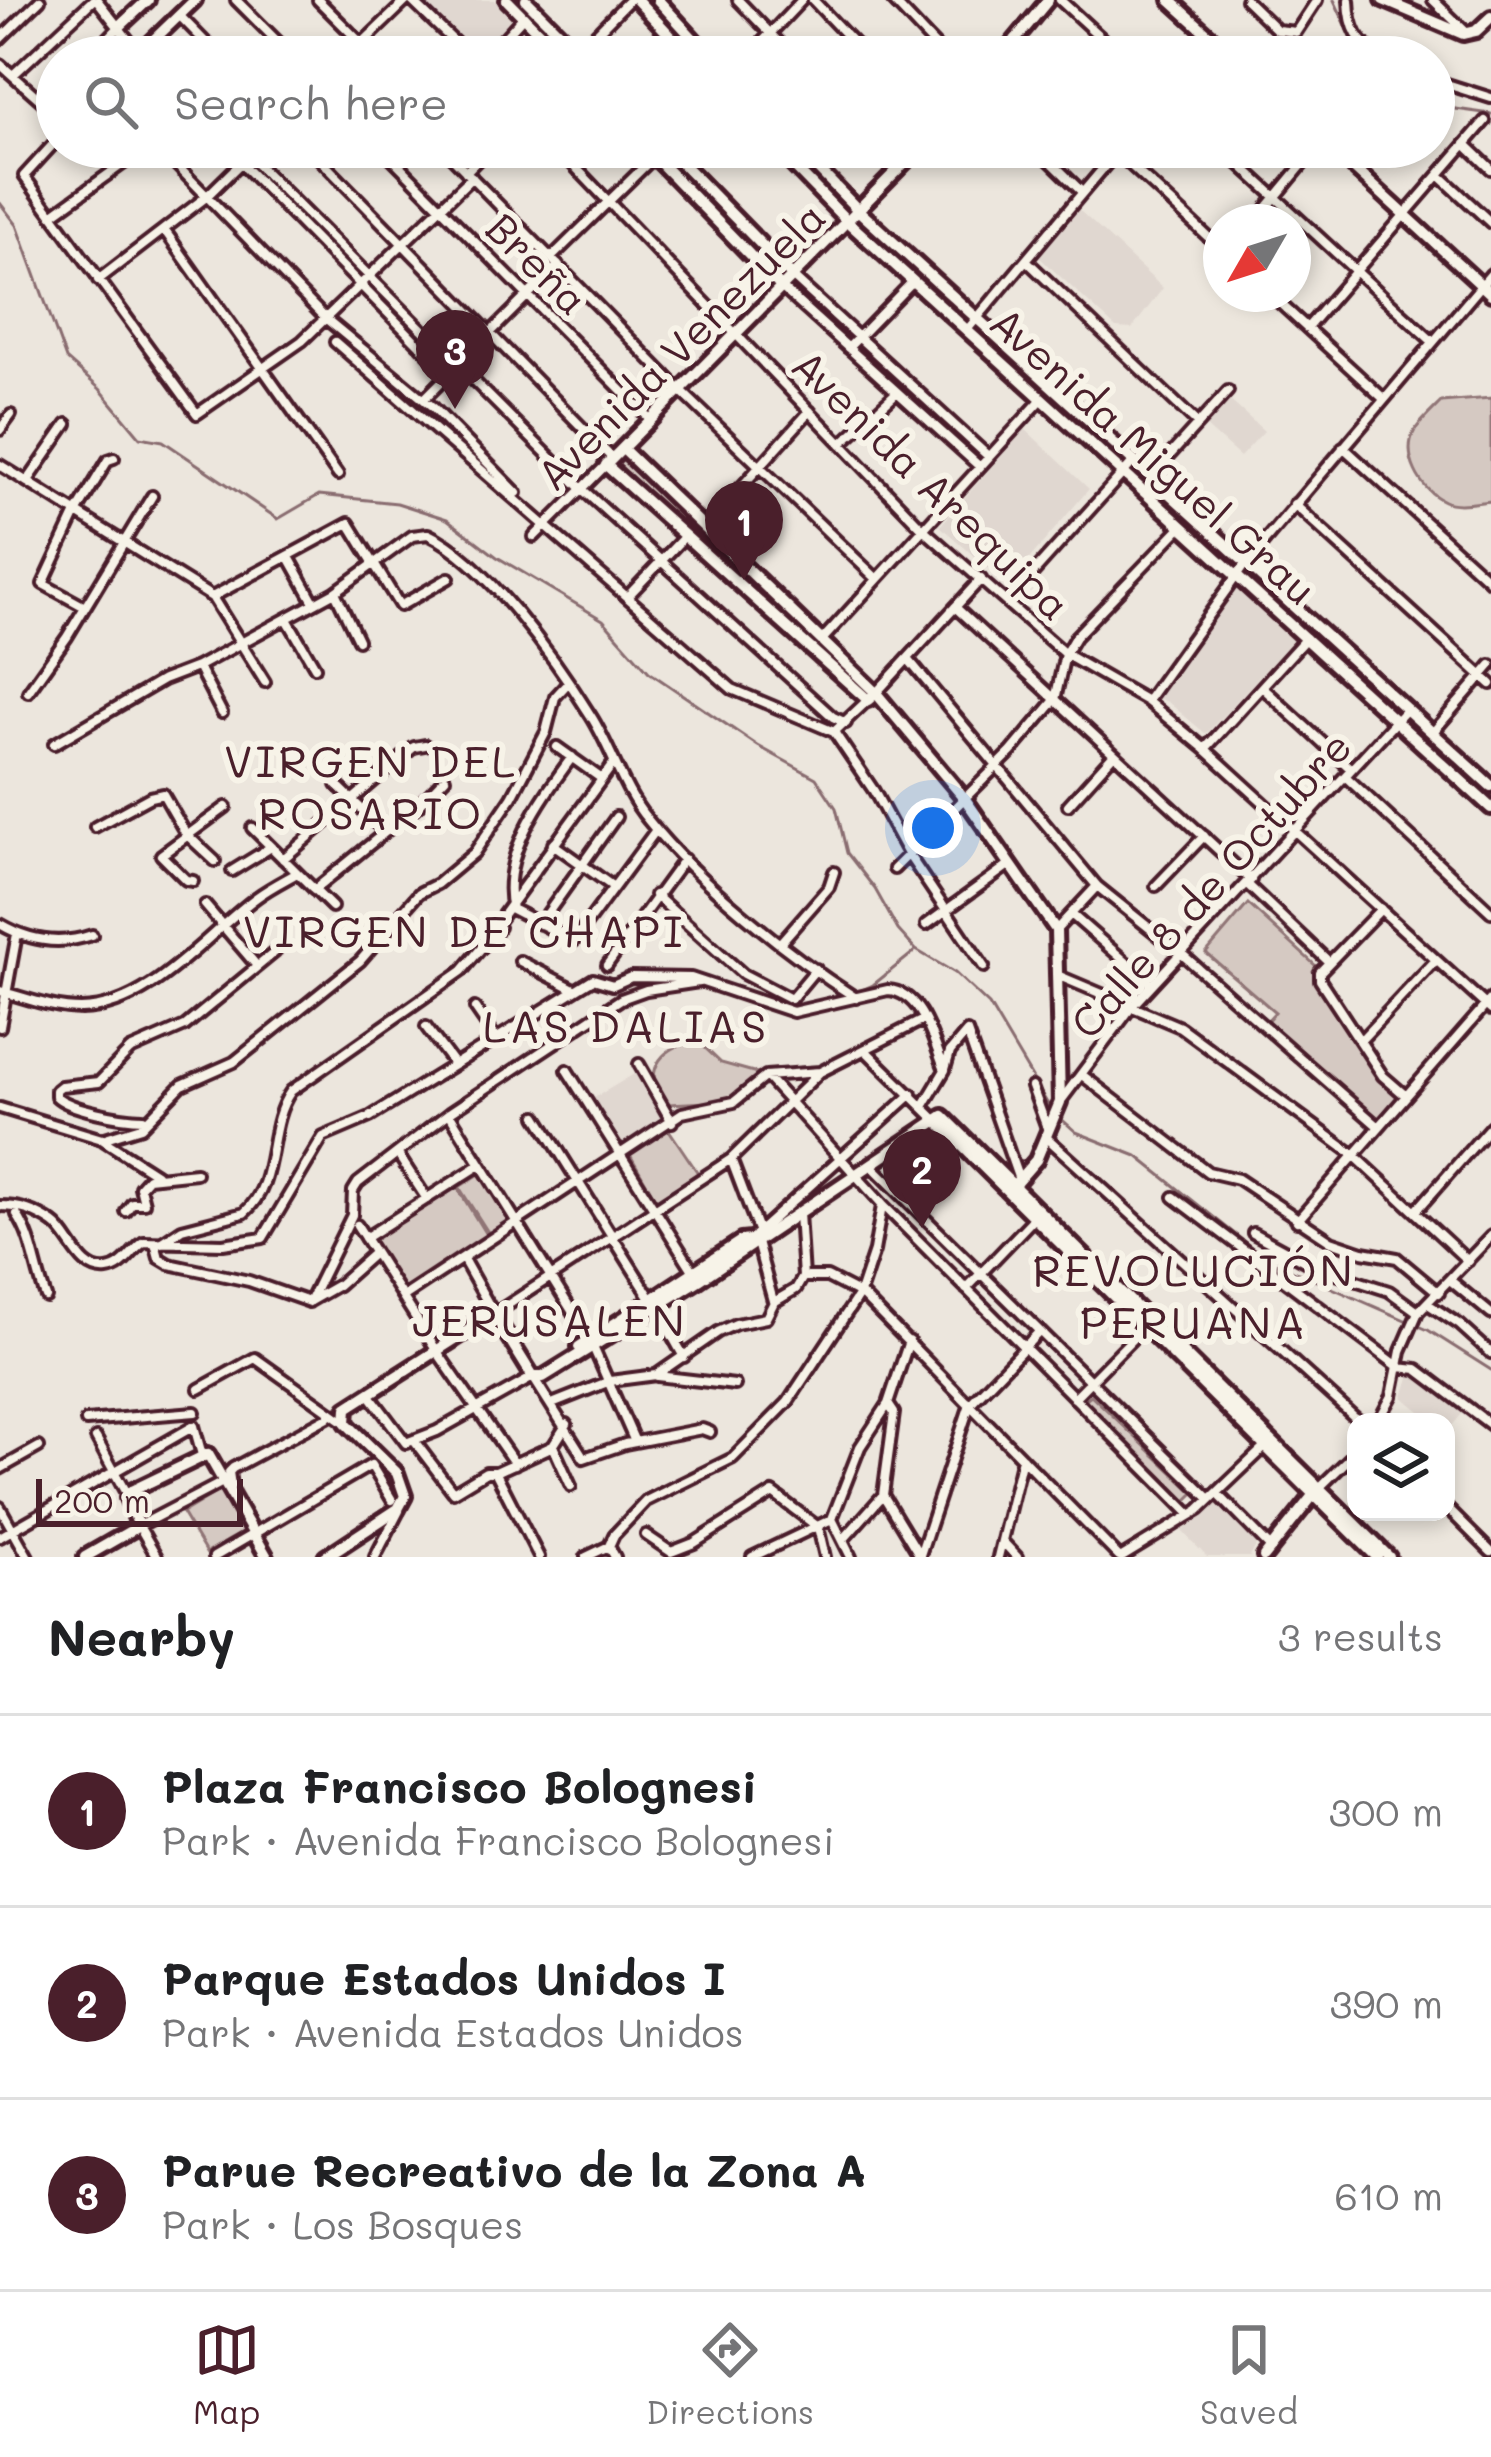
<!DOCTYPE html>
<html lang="en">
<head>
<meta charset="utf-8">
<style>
	body { margin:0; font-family:Mali,sans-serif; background:#f6f6f6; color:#202124 }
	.controls { position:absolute; right:36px; bottom:36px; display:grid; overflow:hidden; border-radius:24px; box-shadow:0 6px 18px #0003 }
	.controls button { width:108px; height:108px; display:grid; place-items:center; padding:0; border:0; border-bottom:3px solid #e0e0e0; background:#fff; color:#202124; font:60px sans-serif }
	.compass { position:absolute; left:1203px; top:204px; width:108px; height:108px; border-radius:50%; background:#fff; box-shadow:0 6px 18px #0003; rotate:231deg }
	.scale { position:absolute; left:36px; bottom:30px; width:207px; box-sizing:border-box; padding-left:12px; border:6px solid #4a1f2b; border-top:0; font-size:33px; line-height:42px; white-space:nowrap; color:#4a1f2b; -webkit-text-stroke:9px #f7f3e8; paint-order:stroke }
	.you { position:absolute; left:933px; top:828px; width:42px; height:42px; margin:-30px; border:9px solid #fff; border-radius:50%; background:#1a73e8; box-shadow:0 0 0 18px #1a73e833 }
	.badge { display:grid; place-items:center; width:78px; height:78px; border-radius:50%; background:#4a1f2b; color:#fff; font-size:39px; font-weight:700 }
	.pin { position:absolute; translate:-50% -99px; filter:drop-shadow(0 3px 6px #0008) }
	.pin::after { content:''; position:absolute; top:63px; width:42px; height:36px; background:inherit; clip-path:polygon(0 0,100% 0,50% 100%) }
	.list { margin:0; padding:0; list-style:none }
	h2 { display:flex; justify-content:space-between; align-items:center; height:156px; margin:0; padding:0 48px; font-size:51px }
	h2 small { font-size:39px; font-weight:400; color:#757577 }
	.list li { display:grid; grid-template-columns:78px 1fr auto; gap:36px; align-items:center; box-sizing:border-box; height:192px; padding:0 48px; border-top:3px solid #e0e0e0 }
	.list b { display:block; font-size:45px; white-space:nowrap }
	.list p { margin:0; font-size:39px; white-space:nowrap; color:#757577 }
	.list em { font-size:39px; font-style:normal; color:#757577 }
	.icon { flex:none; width:66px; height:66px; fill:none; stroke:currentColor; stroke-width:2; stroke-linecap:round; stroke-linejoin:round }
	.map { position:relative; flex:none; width:1491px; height:1557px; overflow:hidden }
	.search { position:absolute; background:#fff; box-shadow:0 6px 18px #0003; left:36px; right:36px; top:36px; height:132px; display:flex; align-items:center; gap:30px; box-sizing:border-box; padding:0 42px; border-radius:66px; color:#757577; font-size:45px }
	.sheet { height:732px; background:#fff }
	nav { display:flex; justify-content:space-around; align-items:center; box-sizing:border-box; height:168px; border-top:3px solid #e0e0e0; background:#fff; font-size:33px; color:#757577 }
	nav a { display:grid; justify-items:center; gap:6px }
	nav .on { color:#4a1f2b }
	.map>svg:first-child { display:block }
	.built { fill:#e0d7d0 }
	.green { fill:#d5c9c2; stroke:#907476; stroke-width:3 }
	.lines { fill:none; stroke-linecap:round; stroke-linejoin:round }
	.stream { stroke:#896c6f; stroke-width:3 }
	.street-casing { stroke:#4a1f2b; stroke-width:16 }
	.secondary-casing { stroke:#4a1f2b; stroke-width:20 }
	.street { stroke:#f7f3e8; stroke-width:8 }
	.secondary { stroke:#f7f3e8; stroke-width:10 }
	.labels { text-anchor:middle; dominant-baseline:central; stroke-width:12; stroke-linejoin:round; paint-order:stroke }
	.street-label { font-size:42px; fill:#4a1f2b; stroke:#f7f3e8 }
	.neighbourhood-label { font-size:45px; letter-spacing:3px; fill:#4a1f2b; stroke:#f7f3e8 }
</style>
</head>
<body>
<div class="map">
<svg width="1491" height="1557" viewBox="0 0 1491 1557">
	<rect width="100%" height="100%" fill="#ece6dd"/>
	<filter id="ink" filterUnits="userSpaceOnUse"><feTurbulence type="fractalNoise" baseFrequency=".00833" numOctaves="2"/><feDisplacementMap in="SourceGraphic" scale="24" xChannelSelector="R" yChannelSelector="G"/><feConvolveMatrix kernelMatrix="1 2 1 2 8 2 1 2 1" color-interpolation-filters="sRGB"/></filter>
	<g filter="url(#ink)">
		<!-- built -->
		<path class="built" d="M421,0H495L515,21L476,57Z
			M1079,210L1163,288L1132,329L1116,328L1038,256Z
			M1226,397L1264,431L1240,457L1205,426Z
			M1025,429L1089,489L1007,585L940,526Z
			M1237,588L1293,640L1206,734L1168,702L1154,697Z
			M639,1071L666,1121L624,1147L594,1098Z
			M1410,1374L1466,1409L1446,1433V1422H1433L1403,1397Z
			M1219,1503L1257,1544L1250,1557H1207L1182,1531Z"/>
		<!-- green -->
		<path class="green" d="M1491,398V501C1477,502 1456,507 1444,501C1420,490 1401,455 1415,430C1422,420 1433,410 1441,402Z
			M626,457L862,692L615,468Z
			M1248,904L1316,966L1313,971L1382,1075L1401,1098L1380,1122L1264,1024L1275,1012L1206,953Z
			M686,1043L703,1046L721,1063L757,1073V1079L729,1101L668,1104C643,1080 654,1053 686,1043Z
			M669,1130L698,1173L657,1202L629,1153Z
			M481,1173L514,1223L491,1237L459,1187Z
			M457,1187L488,1238L406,1290L373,1240Z
			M1091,1395L1194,1493L1185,1502L1083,1401Z
			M220,1490L245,1531L206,1553L182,1513Z"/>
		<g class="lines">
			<!-- stream -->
			<path class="stream" d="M1334,0L1361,57
				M1434,106L1491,114
				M0,203L17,225L66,359L100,389L140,437L163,441L278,519L319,495L397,503L447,519L497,557L603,620L649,672L758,746L816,778L836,808L847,853L875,889L898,930L916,950L955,973L989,1005L1050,1108
				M857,992L873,985L914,952
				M1057,1115L1076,1132L1137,1156L1266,1259L1428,1330L1491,1370"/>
			<defs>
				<path id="street" d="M97,0L141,56
					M236,0L293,57
					M318,0L362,44
					M411,0L470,57
					M738,0L793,57
					M813,0L867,57
					M892,0L946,57
					M1060,0L1122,57
					M1246,0L1277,30L1296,32L1317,0
					M1349,0C1350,28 1357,44 1383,57
					M1433,0L1466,32
					M179,15L220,57
					M0,39L40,0
					M90,57L119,27
					M348,57L407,0
					M487,57L524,16
					M573,57L629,0
					M748,57L802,0
					M1197,57L1212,38
					M0,64L45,104L57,91
					M13,75L93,0
					M1434,80L1491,98
					M57,140L24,176L197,414L302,341L472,177
					M1465,144L1491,169
					M159,147L325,318L434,408L517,493
					M225,147L449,375
					M240,147L582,489L833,717L846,723
					M308,147L612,458
					M381,147L650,419
					M442,147L681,391L877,579
					M556,147L923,529L1065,654L1147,701L1205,749L1491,1010
					M878,147L900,169
					M1036,147L1082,192
					M1111,147L1221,249
					M1221,147L1433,342
					M1349,164L1365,147
					M466,172L490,147
					M1439,175L1491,223
					M52,215L131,158
					M1255,222L1317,147
					M165,231L338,475
					M551,258L657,154
					M1026,260L1198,424
					M792,276L989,457
					M98,280L206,197L257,147
					M781,287L980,467
					M1270,294L1384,399
					M1307,328L1485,121
					M967,330L1121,147
					M335,342L732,689L834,732
					M848,348L913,281
					M424,399L558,265
					M0,430L11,415
					M841,444L897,392
					M1343,447L1491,582
					M0,465L212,597L265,682
					M1151,476L1228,391
					M27,482L67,424
					M1294,504L1491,684
					M706,526L810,411
					M534,537L606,465
					M289,557L314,602
					M335,592L358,640
					M212,597L349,523L400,606L449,578
					M627,597L684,537
					M1007,602L1133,462
					M83,606L43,584L76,513L108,460L114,458
					M955,607L1251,880
					M287,619L315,667
					M822,640L1042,399
					M908,659L1097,886L1183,955L1379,1127
					M198,667L222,713
					M1262,687L1351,769
					M28,692L67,637L152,496
					M876,693L981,579
					M1147,701L1245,564L1491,274
					M834,732L874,791L908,854L984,967
					M834,732L868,700
					M1433,732L1491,665
					M54,744L163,680L197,667L335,592L412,536L428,534C486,561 556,660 591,716C612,749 622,789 648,820C697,882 789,955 856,998
					M557,747L602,779
					M1205,749L1306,638
					M572,757C542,798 499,856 512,909L574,941L656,830
					M1345,776L1491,912
					M337,785L385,832
					M1068,805L1114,754
					M95,827L150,797L163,794L186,834L215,861
					M252,828L332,907
					M553,844L612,886
					M283,859L414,747L425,745
					M894,869L1011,752L1055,700L1065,654L1075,637L1181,527
					M232,871L271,847
					M193,881L186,880L161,855L226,807
					M1247,884L1329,962
					M1156,886L1204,836
					M314,890L421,803L445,778
					M655,895L743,974L791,999L816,969
					M205,905L257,966
					M1381,909L1320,972V980L1383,1076L1406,1096
					M1071,914L1151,984
					M500,919L613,764
					M0,924C29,941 60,946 92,935
					M540,924L616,817
					M926,925L1010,864
					M1056,930L1097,886
					M781,942L829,887L834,872
					M520,961L574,989
					M607,965L684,859
					M1057,975L1180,1027L1354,1155L1468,1261
					M0,991C26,998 54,1009 81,1009C150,1008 205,935 257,897C269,888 283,881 297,873
					M475,1008L495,1037
					M0,1027L17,934
					M426,1027L453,1063
					M1360,1041L1436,960
					M866,1051L937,1121
					M639,1064L672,1122
					M945,1069L950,1052L967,1032L1019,1180
					M567,1070L694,1272
					M1082,1075L1208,1172L1238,1179L1331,1241L1363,1252L1397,1258L1439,1293
					M766,1076L883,1205L1191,1515
					M1032,1087L1047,1128
					M1060,1102L1133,1005L1407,709
					M0,1108L102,1139L141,1127L182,1085L234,1062L360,961L419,893L437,884L474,853L512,797L546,732L555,697L567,684
					M449,1113L590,1340L635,1442
					M537,1116L652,1300
					M143,1119C124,1119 68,1109 56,1096V1090L61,1086L99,1082L130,1050L185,1026L275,952
					M1046,1137L1360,1422
					M103,1140L156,1174
					M397,1153L427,1199
					M731,1159L758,1230
					M872,1166L1210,1499
					M1174,1197L1399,1367L1417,1369L1491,1425
					M0,1206C21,1206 35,1211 53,1223C71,1235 79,1273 107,1270C124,1268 132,1250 144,1242L223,1244L263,1238L323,1137L370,1117L593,979L613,985L631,977L691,978L793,1012L888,990C923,992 933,1042 945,1070L924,1105
					M1417,1210L1491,1126
					M126,1211L132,1203H144L140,1187L148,1178L196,1173
					M17,1215C33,1238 35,1269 46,1297
					M1297,1221L1491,999
					M357,1225L438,1353L515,1464
					M1253,1233L1317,1268L1389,1291L1418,1312
					M365,1238L480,1165
					M155,1243L159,1258L169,1264L249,1281L309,1302
					M161,1243L182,1229L244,1213C280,1182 265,1128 291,1091L462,971L499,927
					M463,1259L494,1314L731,1159L819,1073
					M803,1277H827L862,1295L1119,1557
					M1451,1281L1491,1314
					M966,1289L1036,1216
					M403,1297L682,1113L734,1102L766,1076L820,1072L923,1020
					M310,1301L338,1285L374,1253
					M773,1301L755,1235L912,1094
					M309,1302L352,1215L353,1191L358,1183L449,1113L621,999L646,990L699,982
					M1428,1304L1460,1325L1491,1353
					M656,1307L684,1357
					M657,1376L735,1385
					M199,1389L255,1358L346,1423
					M369,1394L406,1443L437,1431L533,1377L584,1458L625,1444L702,1429L710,1432
					M1074,1398L1145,1326
					M552,1404L610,1381L656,1375L718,1332L736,1324L766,1318L774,1302L796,1289L803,1277L799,1213
					M86,1421L195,1412
					M1378,1422L1392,1396L1401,1351L1418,1312L1491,1236
					M96,1438L127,1495
					M415,1442L453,1492L486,1472H496L553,1446L567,1424
					M553,1446L571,1486
					M0,1469L39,1447
					M496,1473L539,1557
					M231,1486L229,1472L233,1468L328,1417L331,1412
					M1319,1488L1356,1452
					M1217,1493L1271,1548
					M883,1495L920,1556
					M0,1507L28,1557
					M1446,1507L1491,1552
					M832,1519L851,1557
					M818,1527L825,1557
					M646,1535L671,1552L694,1543L773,1493L818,1527
					M0,1537L194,1426L202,1455
					M843,1540L883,1495L894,1413L888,1404
					M1003,1542L1017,1557
					M920,1555L970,1404L1039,1332
					M157,1557L139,1526L223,1482
					M214,1557L371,1465L392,1500
					M375,1557L399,1511
					M586,1557L609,1546
					M615,1557L609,1546L614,1535L646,1501L733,1458L788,1402L860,1293L874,1251L882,1206
					M752,1557L832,1519L860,1447L888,1404L909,1341
					M998,1557L1022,1458
					M1122,1557L1199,1510L1266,1446"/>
				<path id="secondary" d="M507,0L563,57
					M526,0L583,57
					M637,0L690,57
					M658,0L710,57
					M1170,0L1233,57
					M1383,0L1463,34L1476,31L1491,17
					M119,27L148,0
					M140,53L195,0
					M1001,57L1048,0
					M645,147L781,287
					M666,147L792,276
					M775,147L849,223L1491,808
					M797,147L860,212L1491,786
					M1331,147L1491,294
					M623,449L876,693L965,799L1056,930L1060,1102L1036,1160L1009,1191
					M876,693L868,700L606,465L920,147
					M937,1121L1377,1557
					M579,1347L741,1241L751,1240
					M533,1377H543L699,1280L943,1116L1389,1557
					M85,1557L139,1526L127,1498L129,1492L208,1454L267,1557
					M325,1557L398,1509L405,1496L397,1473L346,1423L347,1408L494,1314L533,1377
					M1264,1557L1318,1489"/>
			</defs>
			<!-- street casing -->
			<use href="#street" class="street-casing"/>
			<!-- secondary casing -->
			<use href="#secondary" class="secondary-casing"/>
			<!-- street -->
			<use href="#street" class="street"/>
			<!-- secondary -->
			<use href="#secondary" class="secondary"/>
		</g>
	</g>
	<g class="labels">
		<!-- street labels -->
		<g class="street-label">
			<text transform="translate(538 263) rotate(45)">Breña</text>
			<text transform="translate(680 345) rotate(-45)">Avenida Venezuela</text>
			<text transform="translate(1154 455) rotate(42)">Avenida Miguel Grau</text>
			<text transform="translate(932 484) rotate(44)">Avenida Arequipa</text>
			<text transform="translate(1210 884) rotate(-48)">Calle 8 de Octubre</text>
		</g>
		<!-- neighbourhood labels -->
		<g class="neighbourhood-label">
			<text x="371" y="760">VIRGEN DEL<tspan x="371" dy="52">ROSARIO</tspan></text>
			<text x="464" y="930">VIRGEN DE CHAPI</text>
			<text x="626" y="1025">LAS DALIAS</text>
			<text x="1194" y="1269">REVOLUCIÓN<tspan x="1194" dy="52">PERUANA</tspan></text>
			<text x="550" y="1319">JERUSALEN</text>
		</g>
	</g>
</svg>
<div class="controls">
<button><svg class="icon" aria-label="layers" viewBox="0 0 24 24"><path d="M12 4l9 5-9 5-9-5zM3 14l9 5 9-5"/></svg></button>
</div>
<svg class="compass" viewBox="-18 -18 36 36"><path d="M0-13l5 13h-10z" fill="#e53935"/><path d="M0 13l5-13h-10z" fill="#757577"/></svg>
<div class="scale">200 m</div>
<div class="you"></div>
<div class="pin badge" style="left:744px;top:580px">1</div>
<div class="pin badge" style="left:922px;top:1228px">2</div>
<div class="pin badge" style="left:455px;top:409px">3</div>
<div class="search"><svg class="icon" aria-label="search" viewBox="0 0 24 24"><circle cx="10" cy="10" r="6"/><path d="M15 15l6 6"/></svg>Search here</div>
</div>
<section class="sheet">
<h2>Nearby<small>3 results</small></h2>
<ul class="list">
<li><span class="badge">1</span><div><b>Plaza Francisco Bolognesi</b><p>Park · Avenida Francisco Bolognesi</p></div><em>300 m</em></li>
<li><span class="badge">2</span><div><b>Parque Estados Unidos I</b><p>Park · Avenida Estados Unidos</p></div><em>390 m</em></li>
<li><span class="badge">3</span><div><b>Parue Recreativo de la Zona A</b><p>Park · Los Bosques</p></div><em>610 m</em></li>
</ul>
</section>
<nav>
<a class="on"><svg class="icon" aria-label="map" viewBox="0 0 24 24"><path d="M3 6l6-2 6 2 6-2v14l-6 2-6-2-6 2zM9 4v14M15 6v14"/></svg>Map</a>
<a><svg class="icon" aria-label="directions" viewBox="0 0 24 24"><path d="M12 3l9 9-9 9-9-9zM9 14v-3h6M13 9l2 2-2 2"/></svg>Directions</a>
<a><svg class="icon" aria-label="saved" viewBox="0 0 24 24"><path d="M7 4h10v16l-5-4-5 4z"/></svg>Saved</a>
</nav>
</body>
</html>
